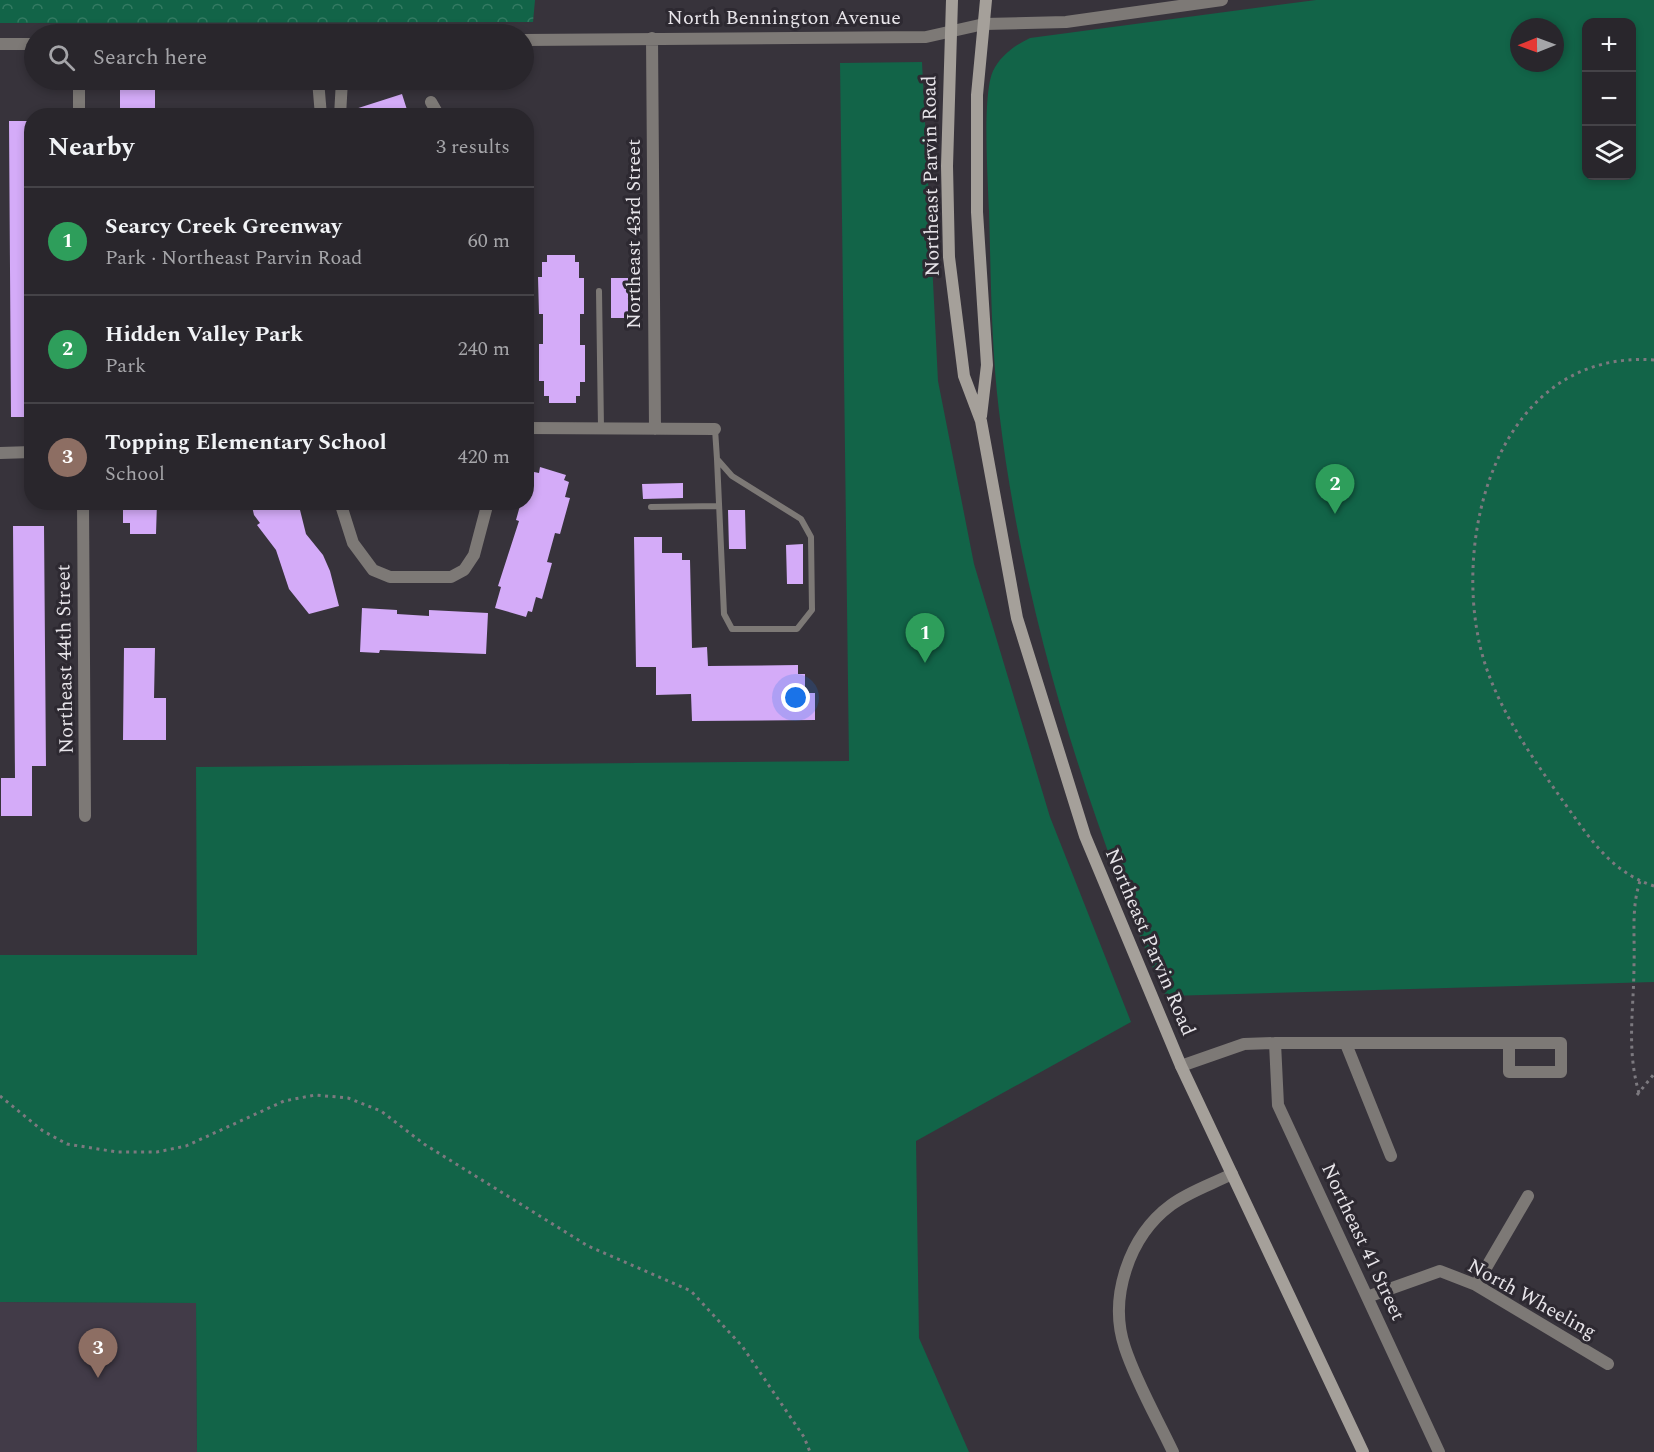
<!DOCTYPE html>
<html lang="en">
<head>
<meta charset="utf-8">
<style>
	body { margin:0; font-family:Spectral,serif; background:#312e34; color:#f1f3f6 }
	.controls { position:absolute; right:18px; top:18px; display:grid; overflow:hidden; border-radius:12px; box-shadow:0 3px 9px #0003 }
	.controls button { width:54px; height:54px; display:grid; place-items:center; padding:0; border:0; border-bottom:2px solid #454348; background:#29262c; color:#f1f3f6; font:30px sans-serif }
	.compass { position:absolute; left:1510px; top:18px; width:54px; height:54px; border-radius:50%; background:#29262c; box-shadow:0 3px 9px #0003; rotate:269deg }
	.you { position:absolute; left:796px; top:698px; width:21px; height:21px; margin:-15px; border:4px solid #fff; border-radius:50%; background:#1a73e8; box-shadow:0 0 0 9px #1a73e833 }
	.badge { display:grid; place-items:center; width:39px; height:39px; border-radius:50%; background:#db2777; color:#fff; font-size:20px; font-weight:700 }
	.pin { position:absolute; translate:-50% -50px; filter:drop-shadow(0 2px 3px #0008) }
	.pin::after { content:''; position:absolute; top:32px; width:21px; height:18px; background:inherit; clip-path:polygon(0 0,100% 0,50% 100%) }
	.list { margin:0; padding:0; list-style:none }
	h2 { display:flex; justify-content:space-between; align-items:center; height:78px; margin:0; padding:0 24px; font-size:26px }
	h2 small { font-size:20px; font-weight:400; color:#a5a5a9 }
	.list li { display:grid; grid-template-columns:39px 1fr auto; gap:18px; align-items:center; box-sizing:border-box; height:108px; padding:0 24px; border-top:2px solid #454348 }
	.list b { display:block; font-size:22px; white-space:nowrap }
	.list p { margin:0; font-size:20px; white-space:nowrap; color:#a5a5a9 }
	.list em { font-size:20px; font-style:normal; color:#a5a5a9 }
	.icon { flex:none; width:33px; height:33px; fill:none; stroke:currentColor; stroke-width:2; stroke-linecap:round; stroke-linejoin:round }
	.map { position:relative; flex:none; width:1654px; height:1452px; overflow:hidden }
	.search { position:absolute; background:#29262c; box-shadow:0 3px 9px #0003; left:24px; top:24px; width:510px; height:66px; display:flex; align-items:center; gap:15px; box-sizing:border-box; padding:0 21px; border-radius:33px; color:#a5a5a9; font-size:22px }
	.panel { position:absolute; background:#29262c; box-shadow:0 3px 9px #0003; left:24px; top:108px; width:510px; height:402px; border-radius:24px }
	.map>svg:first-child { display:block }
	.built { fill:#423b48 }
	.forest { fill:url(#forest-crowns) }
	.green { fill:#126448; fill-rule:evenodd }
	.building { fill:#d4abf8 }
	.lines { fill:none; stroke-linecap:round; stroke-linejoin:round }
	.path { stroke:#7c797f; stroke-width:3; stroke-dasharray:3 4.5; stroke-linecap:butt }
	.service { stroke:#7d7976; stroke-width:6 }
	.minor { stroke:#7d7976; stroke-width:12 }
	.secondary { stroke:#a5a09a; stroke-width:12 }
	.labels { text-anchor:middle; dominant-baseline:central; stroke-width:6; stroke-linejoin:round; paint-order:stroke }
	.street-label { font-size:20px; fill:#e7e4e9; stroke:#2d2931 }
</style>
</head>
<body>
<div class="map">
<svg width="1654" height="1452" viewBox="0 0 1654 1452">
	<defs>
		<pattern id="forest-crowns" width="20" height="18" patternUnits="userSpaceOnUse" patternTransform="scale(1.5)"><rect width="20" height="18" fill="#126448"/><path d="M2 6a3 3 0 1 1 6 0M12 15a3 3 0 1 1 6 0" fill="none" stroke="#347a62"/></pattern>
	</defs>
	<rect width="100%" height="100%" fill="#37333b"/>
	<!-- built -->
	<path class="built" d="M0,1302L196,1303L197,1452H0Z"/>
	<!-- forest -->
	<path class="forest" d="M0,0H535L533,22L0,23Z"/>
	<!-- green -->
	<path class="green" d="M1316,0H1654V982L1168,996L1163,992C1085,806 1023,612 999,411C991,345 991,277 989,211C988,181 982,95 993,71C1000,56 1015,45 1030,38ZM1586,22H1632V176H1586ZM1519,27H1555V63H1519Z
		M922,62L938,381L974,564L1050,817L1131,1022L916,1141L919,1338L969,1452H197L196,1303L0,1302V955H197L196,767L849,761L840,63Z"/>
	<!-- building -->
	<path class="building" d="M120,80H148V89H155V111H148V116H120Z
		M402,94L409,116H348L349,111Z
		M9,121H32V417H11Z
		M547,255H575V262H579V278H584V314H580V345H585V382H580V396H576V403H549V396H544V381H539V344H543V314H539L538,277H542V262H547Z
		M611,278H628V318H611Z
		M540,467L566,475L564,480L569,482L565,497L570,498L560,534L555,533L547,562L552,563L542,599L536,597L532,612L528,611L526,617L495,608L501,587L498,586L519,521L516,520L521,502H526V486L529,487L534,472L539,473Z
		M683,483V498L643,499L642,484Z
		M130,502H157L156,534H130V523H123V503Z
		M251,502H298L306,534L323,555L330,571L339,606L309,614L289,589L276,550L257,525L260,523L254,515Z
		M728,510H745L746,549H729Z
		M13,526H44L46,766H32V816H1V778H15Z
		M634,537H662V553H682V560H690L692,648L707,647L708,666L798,665V674H805V693H815V720L692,721L691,694L656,695V667H636Z
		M803,544V584H787L786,545Z
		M362,608L397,610V614L429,616V610L488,613L486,654L380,650L379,653L360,652Z
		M124,648H155L154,698H166V740H123Z"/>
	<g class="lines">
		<!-- path -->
		<path class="path" d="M1654,360C1502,349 1451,530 1481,650C1495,705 1531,756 1563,801C1589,837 1610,872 1654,886
			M1639,1093C1626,1048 1634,1010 1634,964C1635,935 1631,909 1640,881
			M1637,1095L1654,1074
			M0,1096L43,1131L67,1144L117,1152H157L186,1146L284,1101L315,1095L348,1098L381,1111L424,1144L588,1246L691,1291L742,1346L804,1437L810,1452"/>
		<!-- service -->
		<path class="service" d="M599,291L601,428
			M715,429L717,459L732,476L801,519L811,537L812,610L797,629H732L724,614L717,459
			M651,507L719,506"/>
		<!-- minor -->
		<path class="minor" d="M652,38L655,429
			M524,40L926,37L984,24L1066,22L1222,0
			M0,44H34
			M79,80V116
			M318,80L321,116
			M431,102L439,116
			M340,116L342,80
			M526,428L715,429
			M0,453L32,452
			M83,502L85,816
			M340,502L353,543L373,570L390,577H451L464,570L474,555L488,502
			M1275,1043L1278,1105L1439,1452
			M1346,1044L1391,1156
			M1181,1066L1244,1044L1275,1043H1561V1072H1509V1044
			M1476,1285L1528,1196
			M1367,1297L1440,1271L1476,1285L1608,1364
			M1173,1452C1157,1418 1137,1384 1125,1348C1108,1298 1129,1236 1171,1205C1188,1192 1212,1184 1232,1174"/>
		<!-- secondary -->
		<path class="secondary" d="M952,0L947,166L949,257L964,376L981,421L1017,618L1085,836L1181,1066L1363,1452
			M981,416L987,365L977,212V95L986,0"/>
	</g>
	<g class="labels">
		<!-- street labels -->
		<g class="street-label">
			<text x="784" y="18">North Bennington Avenue</text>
			<text transform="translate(931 176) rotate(-91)">Northeast Parvin Road</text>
			<text transform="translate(634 234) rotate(-90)">Northeast 43rd Street</text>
			<text transform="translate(65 659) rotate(-91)">Northeast 44th Street</text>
			<text transform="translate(1150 942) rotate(67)">Northeast Parvin Road</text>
			<text transform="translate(1363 1242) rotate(65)">Northeast 41 Street</text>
			<text transform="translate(1532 1299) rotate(29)">North Wheeling</text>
		</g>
	</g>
</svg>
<div class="controls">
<button>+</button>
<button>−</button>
<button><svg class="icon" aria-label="layers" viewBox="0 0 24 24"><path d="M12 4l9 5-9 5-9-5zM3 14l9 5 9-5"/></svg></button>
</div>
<svg class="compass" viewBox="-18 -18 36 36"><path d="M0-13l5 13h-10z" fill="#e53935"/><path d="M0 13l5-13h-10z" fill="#a5a5a9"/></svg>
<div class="you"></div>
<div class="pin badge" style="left:925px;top:663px;background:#2e9e5b">1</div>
<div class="pin badge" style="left:1335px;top:514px;background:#2e9e5b">2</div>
<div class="pin badge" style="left:98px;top:1378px;background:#8d6e63">3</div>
<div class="search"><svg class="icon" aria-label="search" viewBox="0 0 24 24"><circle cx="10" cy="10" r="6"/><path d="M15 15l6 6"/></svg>Search here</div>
<section class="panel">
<h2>Nearby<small>3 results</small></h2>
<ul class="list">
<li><span class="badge" style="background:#2e9e5b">1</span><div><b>Searcy Creek Greenway</b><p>Park · Northeast Parvin Road</p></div><em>60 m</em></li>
<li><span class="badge" style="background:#2e9e5b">2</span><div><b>Hidden Valley Park</b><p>Park</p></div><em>240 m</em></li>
<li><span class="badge" style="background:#8d6e63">3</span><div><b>Topping Elementary School</b><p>School</p></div><em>420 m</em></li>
</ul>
</section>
</div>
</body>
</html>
